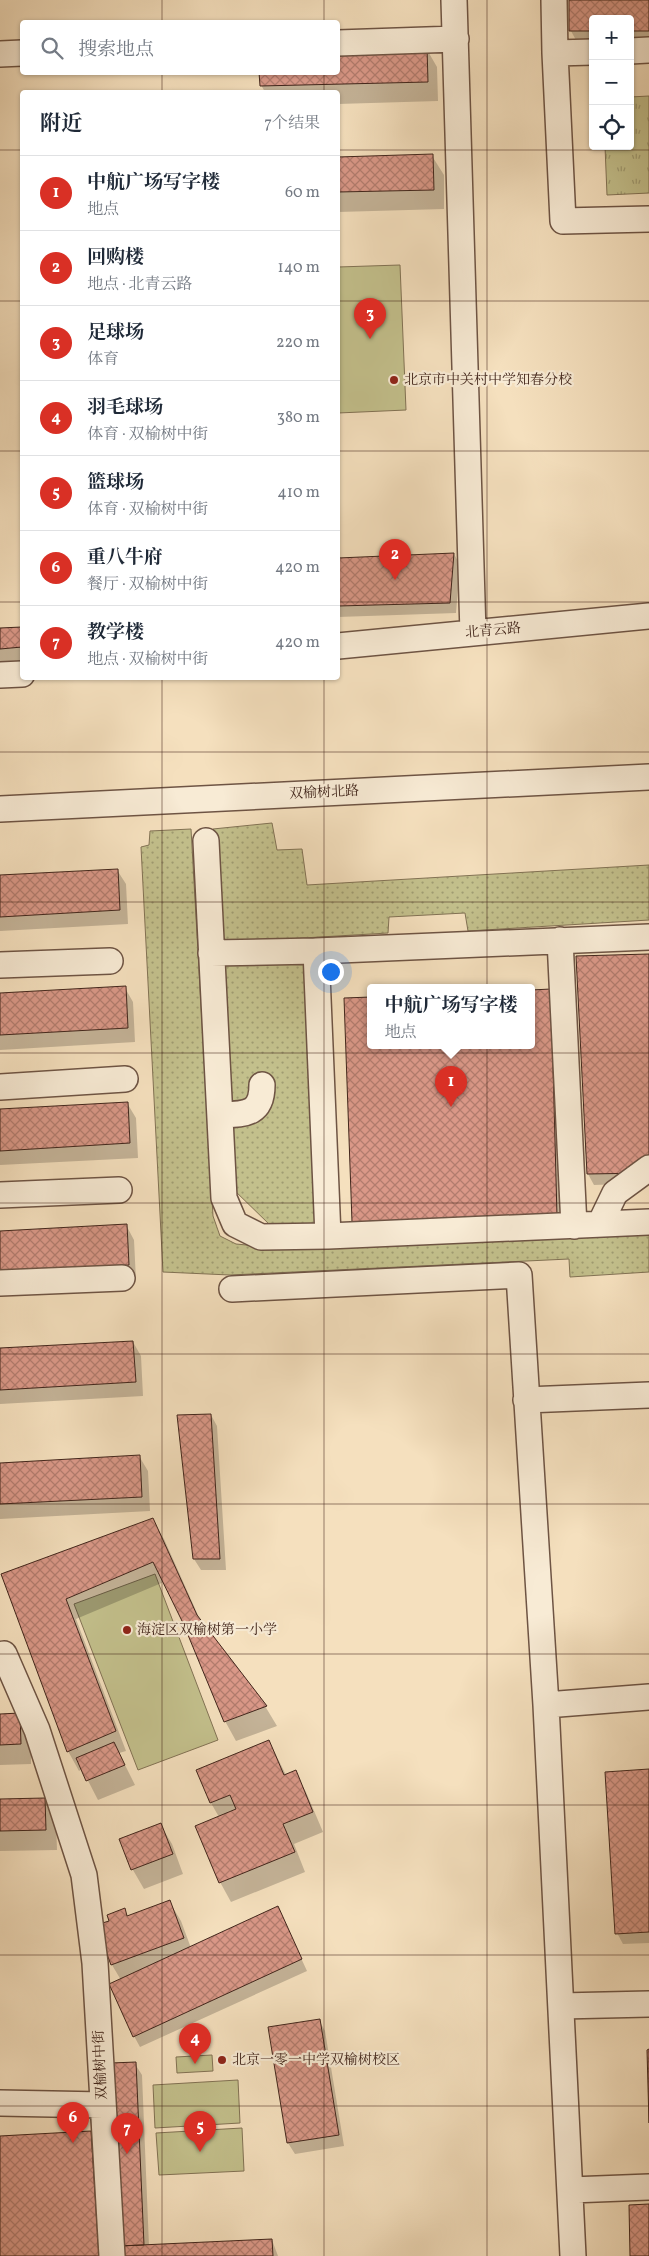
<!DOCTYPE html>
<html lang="zh">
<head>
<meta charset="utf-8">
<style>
	body { margin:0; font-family:Vollkorn,"Noto Serif SC",serif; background:#f2f2f3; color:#1f2937 }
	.controls { position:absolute; right:15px; top:15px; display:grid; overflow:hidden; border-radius:5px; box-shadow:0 1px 4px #0004 }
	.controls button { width:45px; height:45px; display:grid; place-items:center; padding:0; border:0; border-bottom:1px solid #e0e1e3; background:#fff; color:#1f2937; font:25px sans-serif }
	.you { position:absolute; left:330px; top:971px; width:18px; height:18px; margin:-12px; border:4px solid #fff; border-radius:50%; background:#1a73e8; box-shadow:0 0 0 8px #1a73e833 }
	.badge { display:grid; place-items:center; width:32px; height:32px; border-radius:50%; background:#d93025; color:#fff; font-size:16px; font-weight:700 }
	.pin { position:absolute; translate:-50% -41px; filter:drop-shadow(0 1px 2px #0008) }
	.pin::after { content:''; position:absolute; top:26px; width:18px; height:15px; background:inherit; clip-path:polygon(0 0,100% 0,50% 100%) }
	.popup { position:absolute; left:367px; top:984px; width:168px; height:65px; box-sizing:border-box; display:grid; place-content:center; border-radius:5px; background:#fff; filter:drop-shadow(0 1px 4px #0005); font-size:16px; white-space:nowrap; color:#747a83 }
	.popup b { font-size:19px; color:#1f2937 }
	.popup::after { content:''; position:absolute; left:50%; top:100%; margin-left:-10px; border:10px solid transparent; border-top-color:#fff }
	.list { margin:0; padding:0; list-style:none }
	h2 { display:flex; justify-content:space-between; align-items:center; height:65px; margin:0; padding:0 20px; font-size:21px }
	h2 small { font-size:16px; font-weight:400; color:#747a83 }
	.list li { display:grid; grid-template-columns:32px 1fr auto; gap:15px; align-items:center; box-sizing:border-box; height:75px; padding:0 20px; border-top:1px solid #e0e1e3 }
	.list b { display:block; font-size:19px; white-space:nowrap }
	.list p { margin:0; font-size:16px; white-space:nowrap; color:#747a83 }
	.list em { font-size:16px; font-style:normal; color:#747a83 }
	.icon { flex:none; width:28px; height:28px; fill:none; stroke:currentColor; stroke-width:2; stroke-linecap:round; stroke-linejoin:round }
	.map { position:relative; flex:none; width:649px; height:2256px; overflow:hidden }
	.search { position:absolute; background:#fff; box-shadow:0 1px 4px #0004; left:20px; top:20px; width:320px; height:55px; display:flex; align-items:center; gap:12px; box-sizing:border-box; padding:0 18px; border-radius:5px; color:#747a83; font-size:19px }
	.panel { position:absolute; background:#fff; box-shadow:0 1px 4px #0004; left:20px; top:90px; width:320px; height:590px; border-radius:5px }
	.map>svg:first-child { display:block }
	.grass { fill:url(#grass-dots); stroke:#827254 }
	.park { fill:url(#park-tufts); stroke:#827254 }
	.pitch { fill:#c3c08c; stroke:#827254 }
	.shadow { fill:#0003 }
	.building { fill:url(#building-cross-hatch); stroke:#41251b }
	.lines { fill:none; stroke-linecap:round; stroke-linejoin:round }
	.minor-casing { stroke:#6e5444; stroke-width:28 }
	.minor { stroke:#f8ebd5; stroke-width:25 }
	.grid { fill:none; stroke:#41251b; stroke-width:1; stroke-opacity:0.55 }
	.poi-dot { fill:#8f2418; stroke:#f8ebd5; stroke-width:2 }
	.labels { text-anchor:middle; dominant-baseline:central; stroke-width:4.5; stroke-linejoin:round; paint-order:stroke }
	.poi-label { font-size:14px; fill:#41251b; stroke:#f8ebd5; text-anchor:start }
	.street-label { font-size:14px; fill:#41251b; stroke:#f8ebd5 }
</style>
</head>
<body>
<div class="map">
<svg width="649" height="2256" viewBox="0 0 649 2256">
	<defs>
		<pattern id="grass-dots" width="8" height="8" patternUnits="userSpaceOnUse" patternTransform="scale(1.25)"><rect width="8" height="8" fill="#c3c08c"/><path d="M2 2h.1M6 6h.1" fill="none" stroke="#a09c72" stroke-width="1.8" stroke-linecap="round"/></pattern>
		<pattern id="park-tufts" width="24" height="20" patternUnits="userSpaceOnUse" patternTransform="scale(1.25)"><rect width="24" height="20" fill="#c3c08c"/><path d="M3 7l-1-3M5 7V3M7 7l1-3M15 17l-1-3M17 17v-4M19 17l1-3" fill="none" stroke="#a09c72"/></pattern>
		<pattern id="building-cross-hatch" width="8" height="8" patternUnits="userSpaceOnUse" patternTransform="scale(1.25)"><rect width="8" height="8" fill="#da9888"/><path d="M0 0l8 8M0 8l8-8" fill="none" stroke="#b27c6e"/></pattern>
	</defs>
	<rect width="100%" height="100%" fill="#f5e0be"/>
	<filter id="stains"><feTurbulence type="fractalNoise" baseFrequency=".004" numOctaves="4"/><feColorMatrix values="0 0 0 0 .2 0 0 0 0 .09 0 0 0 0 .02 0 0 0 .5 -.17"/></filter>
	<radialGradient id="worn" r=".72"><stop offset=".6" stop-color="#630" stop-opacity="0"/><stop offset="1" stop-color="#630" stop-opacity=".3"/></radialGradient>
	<!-- grass -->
	<path class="grass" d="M272,823L277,850L302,849L307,885L649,865V920L468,931L465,913L389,917L388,933L218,943L213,829Z
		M191,829L213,1216L220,1236L236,1244L257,1246L649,1228V1272L570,1277L569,1259L230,1275L163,1272L141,847L149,845L150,831Z
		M303,963L310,973L320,1226H271L232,1188L220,965Z"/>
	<!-- park -->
	<path class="park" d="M649,96V193L607,195L605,146H630V97Z"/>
	<!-- pitch -->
	<path class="pitch" d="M400,265L406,410L338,413V267Z
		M155,1574L218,1740L138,1770L74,1604Z
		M212,2055L213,2071L177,2073L176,2057Z
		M238,2080L240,2123L155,2128L153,2085Z
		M242,2128L244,2171L159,2175L156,2133Z"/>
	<!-- shadow -->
	<path class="shadow" d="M571,0H649V50H630V19H593V51H582L571,31Z
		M426,48L437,67L438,101L338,104V92H265L261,85L338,72V50Z
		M432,156L444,175V209L338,212V158Z
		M454,554L460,565L456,613L338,617V559Z
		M22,628V662L0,663V629Z
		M117,870L126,884L128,924L0,931V876Z
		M649,955V1183L594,1185L588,1174Z
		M125,988L133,1002L135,1042L0,1050V995Z
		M551,990L564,1230L361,1236L353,1222L346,999L371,998V1046H531V991Z
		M127,1103L136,1118L138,1158L0,1165V1110Z
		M126,1225L134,1240L136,1280L0,1287V1232Z
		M133,1342L141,1356L143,1396L0,1404V1350Z
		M211,1415L217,1426L226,1570H201L194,1559Z
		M139,1456L148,1471L150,1511L0,1519V1464Z
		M152,1519L164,1539L202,1624L265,1706L277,1726L236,1741L225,1721L184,1622L164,1582L76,1619L126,1751L119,1753L135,1785L98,1800L82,1769L79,1771L68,1751L2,1574Z
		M19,1714L31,1734V1764L0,1765V1715Z
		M269,1741L286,1775L295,1772L306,1792L323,1832L294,1844L305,1872L231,1902L220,1882L219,1817L211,1803Z
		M649,1770V1943L623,1944L617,1933Z
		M45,1799L56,1819L57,1850L0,1851V1800Z
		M160,1824L172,1844L183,1874L144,1889L133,1870L121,1840Z
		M169,1901L181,1921L191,1948L283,1919L307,1971L140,2047L134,2036L121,1980L112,1965L97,1926L110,1921L124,1910L128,1917Z
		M319,2020L325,2031L344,2146L295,2154L288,2143L269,2029Z
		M135,2064L142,2075L149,2246L272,2240L278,2256H121Z
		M90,2132L99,2146L105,2256H0V2137Z"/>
	<!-- building -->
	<path class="building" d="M569,0H649V31H630V19H593V31H569Z
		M427,47L428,82L260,86L259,72H338V49Z
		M433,154L434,190L338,192V157Z
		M454,553L450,603L338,606V558Z
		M22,627V647L0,649V628Z
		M118,869L120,910L0,917V875Z
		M649,954V1173L587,1174L576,956Z
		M126,986L128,1028L0,1035V993Z
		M551,989L557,1216L352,1222L344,998L371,997V1046H531V990Z
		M128,1102L130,1143L0,1151V1109Z
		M127,1224L129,1265L0,1273V1231Z
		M133,1341L136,1382L0,1390V1348Z
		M211,1414L220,1559H193L177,1415Z
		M140,1455L142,1497L0,1504V1463Z
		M153,1518L197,1615L267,1706L224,1722L183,1623L153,1562L66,1599L116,1731L67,1752L1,1574Z
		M20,1713L21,1744L0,1745V1714Z
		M269,1740L284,1775L296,1770L313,1812L283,1824L295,1852L219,1883L195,1826L236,1809L230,1795L210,1803L196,1770Z
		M114,1742L125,1765L86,1781L76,1758Z
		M649,1769V1932L615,1934L605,1772Z
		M45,1798L46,1830L0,1831V1799Z
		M161,1823L173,1854L131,1870L119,1839Z
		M170,1900L184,1938L111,1965L96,1925L109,1921L107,1915L125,1908L127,1916Z
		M278,1906L302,1959L133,2037L109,1984Z
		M320,2019L339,2135L287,2143L268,2027Z
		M649,2049V2123L647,2050Z
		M136,2062L144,2245L119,2246L111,2063Z
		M91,2131L99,2256H0V2136Z
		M649,2204V2256H630L629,2205Z
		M272,2239L273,2256H120L119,2246Z"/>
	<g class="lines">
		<defs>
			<path id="minor" d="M454,0L473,633
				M554,0L555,53L593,52
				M338,43L456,39
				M630,51L649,50
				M555,53L563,221L649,219
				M0,54L22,53
				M338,646L649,616
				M0,675L22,674
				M0,809L649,777
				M206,841L224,1198L235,1224L261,1237L328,1236L649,1222
				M560,940L574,1226
				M316,951L328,1236
				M211,953L316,951L649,937
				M0,965L110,961
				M0,1087L125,1079
				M220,1115C245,1114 262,1115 262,1085
				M0,1195L119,1190
				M600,1224L615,1193L649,1168
				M0,1283L122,1278
				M232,1289L519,1275L546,1705L573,2256
				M526,1400L649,1395
				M0,1655L4,1654L37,1730L84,1875L95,1963L112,2256
				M546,1705L649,1697
				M561,2006L649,2004
				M0,2103L103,2105
				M571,2190L649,2187"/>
		</defs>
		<!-- minor casing -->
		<use href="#minor" class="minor-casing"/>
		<!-- minor -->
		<use href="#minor" class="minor"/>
	</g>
	<!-- grid -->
	<path class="grid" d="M162,0V22M324,0V22M487,0V2256M162,72V92M324,72V92M0,150H22M338,150H649M0,301H22M338,301H649M0,451H22M338,451H649M0,602H22M338,602H649M162,678V2256M324,678V2256M0,752H649M0,902H649M0,1053H649M0,1203H649M0,1354H649M0,1504H649M0,1654H649M0,1805H649M0,1955H649M0,2106H649"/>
	<!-- markers -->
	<g class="poi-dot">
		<circle cx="394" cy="380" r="5"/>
		<circle cx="127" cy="1630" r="5"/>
		<circle cx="222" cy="2060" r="5"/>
	</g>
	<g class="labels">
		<!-- poi labels -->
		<g class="poi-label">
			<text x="404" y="380">北京市中关村中学知春分校</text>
			<text x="137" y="1630">海淀区双榆树第一小学</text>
			<text x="232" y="2060">北京一零一中学双榆树校区</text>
		</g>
		<!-- street labels -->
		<g class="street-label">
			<text transform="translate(493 631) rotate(-5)">北青云路</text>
			<text transform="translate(324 793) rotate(-3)">双榆树北路</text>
			<text transform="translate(101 2065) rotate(-93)">双榆树中街</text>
		</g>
	</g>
	<rect width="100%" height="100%" filter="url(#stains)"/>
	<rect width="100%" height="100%" fill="url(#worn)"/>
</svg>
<div class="controls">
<button>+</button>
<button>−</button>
<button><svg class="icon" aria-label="locate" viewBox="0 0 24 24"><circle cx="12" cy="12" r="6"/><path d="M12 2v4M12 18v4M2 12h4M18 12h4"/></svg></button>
</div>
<div class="you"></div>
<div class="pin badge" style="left:451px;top:1107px">1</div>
<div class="popup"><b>中航广场写字楼</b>地点</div>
<div class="pin badge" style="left:395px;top:580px">2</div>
<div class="pin badge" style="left:370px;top:339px">3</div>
<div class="pin badge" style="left:195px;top:2064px">4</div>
<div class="pin badge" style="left:200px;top:2152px">5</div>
<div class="pin badge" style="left:73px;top:2143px">6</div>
<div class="pin badge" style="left:127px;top:2154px">7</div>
<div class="search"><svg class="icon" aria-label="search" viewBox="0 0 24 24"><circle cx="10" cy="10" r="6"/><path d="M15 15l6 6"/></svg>搜索地点</div>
<section class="panel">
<h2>附近<small>7个结果</small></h2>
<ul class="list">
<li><span class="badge">1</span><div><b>中航广场写字楼</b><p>地点</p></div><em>60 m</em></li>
<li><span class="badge">2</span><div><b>回购楼</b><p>地点 · 北青云路</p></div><em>140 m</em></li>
<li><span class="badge">3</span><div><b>足球场</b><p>体育</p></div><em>220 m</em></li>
<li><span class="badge">4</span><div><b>羽毛球场</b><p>体育 · 双榆树中街</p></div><em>380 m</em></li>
<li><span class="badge">5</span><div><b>篮球场</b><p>体育 · 双榆树中街</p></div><em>410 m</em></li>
<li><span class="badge">6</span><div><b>重八牛府</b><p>餐厅 · 双榆树中街</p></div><em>420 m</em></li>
<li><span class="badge">7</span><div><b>教学楼</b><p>地点 · 双榆树中街</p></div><em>420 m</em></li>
</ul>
</section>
</div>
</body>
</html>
